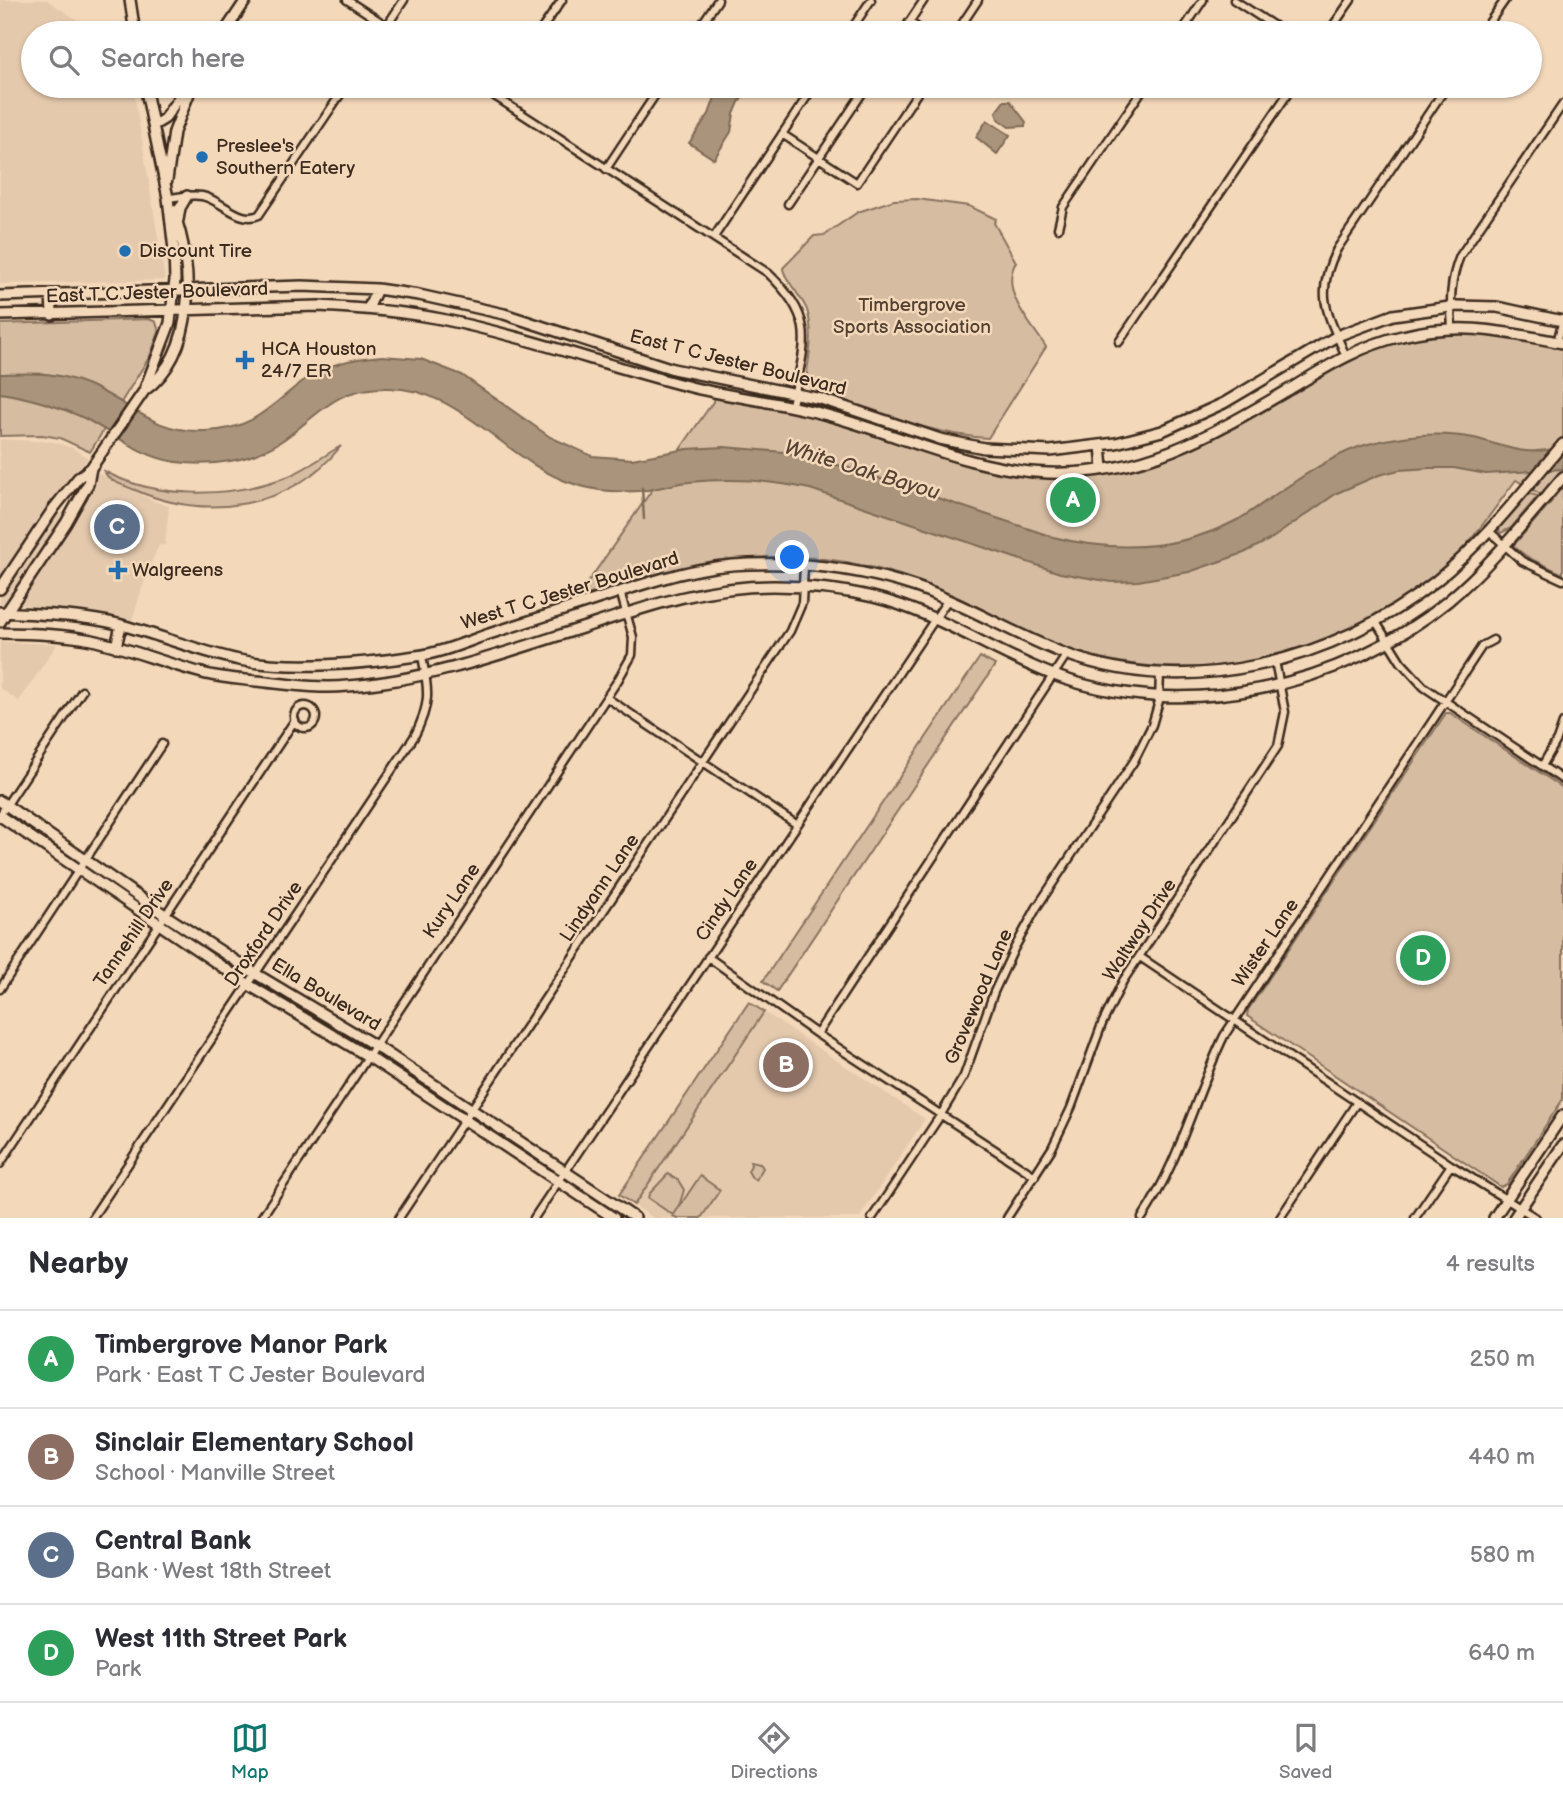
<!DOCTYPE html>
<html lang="en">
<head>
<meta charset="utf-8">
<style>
	body { margin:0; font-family:"Balsamiq Sans",sans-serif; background:#f7f7f7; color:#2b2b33 }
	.you { position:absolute; left:793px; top:558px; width:24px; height:24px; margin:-18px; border:5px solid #fff; border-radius:50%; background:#1a73e8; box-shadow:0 0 0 10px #1a73e833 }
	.badge { display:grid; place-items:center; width:46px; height:46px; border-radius:50%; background:#0f766e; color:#fff; font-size:23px; font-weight:700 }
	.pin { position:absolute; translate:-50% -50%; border:4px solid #fff; box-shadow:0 2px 7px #0006 }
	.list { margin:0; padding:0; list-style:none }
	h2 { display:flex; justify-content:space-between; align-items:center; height:91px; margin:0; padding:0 28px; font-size:30px }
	h2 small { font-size:23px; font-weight:400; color:#7c7c81 }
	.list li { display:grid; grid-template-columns:46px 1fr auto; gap:21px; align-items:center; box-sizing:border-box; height:98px; padding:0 28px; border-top:2px solid #e1e1e2 }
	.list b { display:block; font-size:26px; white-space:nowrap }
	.list p { margin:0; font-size:23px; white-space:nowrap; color:#7c7c81 }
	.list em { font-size:23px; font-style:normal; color:#7c7c81 }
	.icon { flex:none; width:38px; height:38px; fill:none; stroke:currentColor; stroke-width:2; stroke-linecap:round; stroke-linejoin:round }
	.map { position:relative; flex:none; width:1563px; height:1218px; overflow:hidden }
	.search { position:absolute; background:#fff; box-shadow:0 2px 5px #0004; left:21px; right:21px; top:21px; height:77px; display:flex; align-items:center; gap:18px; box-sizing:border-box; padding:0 24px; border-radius:38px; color:#7c7c81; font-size:26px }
	.sheet { height:483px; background:#fff }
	nav { display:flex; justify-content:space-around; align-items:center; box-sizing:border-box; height:98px; border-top:2px solid #e1e1e2; background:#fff; font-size:19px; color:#7c7c81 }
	nav a { display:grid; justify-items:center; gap:4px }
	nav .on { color:#0f766e }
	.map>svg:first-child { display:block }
	.built { fill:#e4c9ad }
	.green { fill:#d6bca1; stroke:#887360; stroke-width:2 }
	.water { fill:#aa947c; stroke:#7e6a56; stroke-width:2 }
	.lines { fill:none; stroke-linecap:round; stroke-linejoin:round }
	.stream { stroke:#7e6a56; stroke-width:2.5 }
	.street-casing { stroke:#3b2a1e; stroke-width:11 }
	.secondary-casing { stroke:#3b2a1e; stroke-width:14 }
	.street { stroke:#f4d8ba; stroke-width:6 }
	.secondary { stroke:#f4d8ba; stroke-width:9 }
	.poi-dot { fill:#1f6fb2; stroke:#f4d8ba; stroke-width:2.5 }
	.labels { text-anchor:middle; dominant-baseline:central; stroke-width:5; stroke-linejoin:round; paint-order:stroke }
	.poi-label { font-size:19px; fill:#3b2a1e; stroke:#f4d8ba; text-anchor:start }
	.street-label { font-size:19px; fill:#3b2a1e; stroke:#f4d8ba }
	.park-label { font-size:19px; fill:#524032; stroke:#f4d8ba }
	.water-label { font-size:21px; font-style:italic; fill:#574436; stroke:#f4d8ba }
</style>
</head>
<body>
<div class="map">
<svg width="1563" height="1218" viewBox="0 0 1563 1218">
	<rect width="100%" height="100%" fill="#f4d8ba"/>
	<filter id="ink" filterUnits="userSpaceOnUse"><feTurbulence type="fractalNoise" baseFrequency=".0143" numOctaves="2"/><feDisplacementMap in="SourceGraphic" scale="14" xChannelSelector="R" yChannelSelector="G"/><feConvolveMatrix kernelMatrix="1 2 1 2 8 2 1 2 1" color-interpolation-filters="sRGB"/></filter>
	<g filter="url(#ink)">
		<!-- built -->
		<path class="built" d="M0,0H47L97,33H33V86H133L165,280L0,284Z
			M0,439L54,442L73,448L88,458L50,508L71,521L98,473L156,502L169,506L165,545H159L149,567L131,623L109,617L19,604L0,632Z
			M0,642L57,644L19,701L0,688Z
			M764,1012L925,1119L859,1218H653L634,1205Z"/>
		<!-- green -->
		<path class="green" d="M917,199L969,206L996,219L994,223L1016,262C999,291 1031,323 1046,347L988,438C927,435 870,408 813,391L806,382C808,358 815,335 807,310C803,298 783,278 783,268L814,236L824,235L858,212L894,200Z
			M149,319L156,322L159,332L150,356L90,452L60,438L42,435L0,436V324Z
			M1475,332L1518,337L1563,348V574L1529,558L1513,546L1552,501L1516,480C1493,510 1471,544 1442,570C1341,660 1185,694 1057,645C1020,631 987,611 952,595C919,580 882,568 846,562C748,546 669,569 577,598L717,396C752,402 788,407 822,417C887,437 949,465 1016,474L1139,466L1156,461L1215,437L1346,361L1385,344L1428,334Z
			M341,446C291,509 206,521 135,490C124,485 108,482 104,471C157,500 233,498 289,476C308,468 323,456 341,446Z
			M1527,493L1538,496L1511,528L1501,533L1499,531L1501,522Z
			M980,657L995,665L777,991L763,981Z
			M1446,713H1450L1563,788V1099L1507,1184L1501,1187L1247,1016L1248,1010Z
			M749,1002L764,1012L634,1205L619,1195Z
			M750,1161L760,1163L763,1168L756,1180L752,1178L748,1171L751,1165Z
			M668,1174L678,1180L684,1190L680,1203L673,1215L648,1198L649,1194Z
			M700,1176L720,1190L701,1218H677L673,1216Z"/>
		<!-- water -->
		<path class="water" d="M719,86H752L739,102L734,114L731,132L714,159L689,143L709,114Z
			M1004,101H1010C1016,109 1020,114 1026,122L1025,126L1009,127L998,119L996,112Z
			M987,120L1010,135L997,154L976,137Z
			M382,356L421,359L462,375L550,437L592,456L632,459L687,449L724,447L784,452L846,467L1053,537C1117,553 1179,551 1239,519C1253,511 1266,501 1279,492C1307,474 1336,453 1368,444C1402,435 1439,431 1474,438C1491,442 1509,450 1526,451C1538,452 1551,449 1563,448V469L1486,474L1454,468H1430L1399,470L1379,475L1337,493L1271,539L1244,553L1189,572L1138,581L1112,582L1060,573L810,489C770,480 731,478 689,482C675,483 662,488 648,490C623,493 598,492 574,484C506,463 460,385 384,388C332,389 321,414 283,440C253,461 212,467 176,462C141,457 116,435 86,419C61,407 28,397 0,393V374C35,373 55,371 89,385C132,404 154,433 205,431C255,430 271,404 307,378C329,363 356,358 382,356Z"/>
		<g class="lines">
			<!-- stream -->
			<path class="stream" d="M642,488L644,519"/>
			<defs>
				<path id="street" d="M347,0L398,33
					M1234,0L1285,33
					M909,22L926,33
					M855,25L868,33
					M382,33L404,0
					M539,33L562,0
					M696,33L718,0
					M849,33L871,0
					M902,33L924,0
					M956,33L978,0
					M1181,33L1203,0
					M1328,33L1351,0
					M1482,33L1505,0
					M479,86L768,273C818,321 805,343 792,405
					M496,97L503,86
					M782,134L857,183L922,86
					M606,169L661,86
					M168,198C179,197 191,194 202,196C222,200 239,224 259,215L346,86
					M788,204L867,86
					M1058,228L1063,207L1145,86
					M714,237L814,86
					M1452,328C1450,302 1450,280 1460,256L1563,104
					M1119,342L1293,86
					M1557,342L1563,320
					M1346,356C1327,313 1314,294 1337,249L1447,86
					M1488,530L1522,561L1563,580
					M1376,622L1401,662L1424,687L1563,780
					M607,698L796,824
					M294 717a11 11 0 1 1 22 0a11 11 0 1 1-22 0Z
					M1542,766L1557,740L1563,723
					M0,815L82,691
					M708,957L817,1034L1035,1176
					M1140,957L1451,1165L1536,1218
					M0,989L162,744
					M817,1034L1067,654
					M0,1164L295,720
					M92,1218L414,737C431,704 429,691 422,656
					M261,1218L618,680L632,655L633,637L620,591
					M399,1218L790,631L802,603L804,566
					M534,1218L947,601
					M872,1218L940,1116L964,1076L994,992L1014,949L1037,907L1134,761L1152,725L1159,701L1160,673
					M1007,1218L1052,1148L1071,1108L1102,1024L1123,981L1278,746L1285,712L1275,661
					M1142,1218C1180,1161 1195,1096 1224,1036L1482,646L1493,640
					M1280,1218L1357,1102
					M1415,1218L1451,1165"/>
				<path id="secondary" d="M130,0L135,33
					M224,33L246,0
					M154,125L164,119L187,86
					M167,180L174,132L192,86
					M178,220L180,208L187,196
					M51,294L52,315
					M0,296L302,286L377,289L419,295L504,314L673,369L821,399L940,439L984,448L1050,451L1116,443L1162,431L1224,403L1337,336L1393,315L1457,306L1497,307L1563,321
					M368,309L377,289
					M0,315L318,306C359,308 400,311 441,319C524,336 605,365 687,386C733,398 781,402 827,415C901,435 970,470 1048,473C1143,476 1211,435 1290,389C1326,367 1361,345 1402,336C1462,321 1504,332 1563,343
					M144,391C198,351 194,266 173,210
					M1101,445L1103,469
					M0,589L54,508L78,478L91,468L144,391L170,323L175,280L174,250L168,198L145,86
					M0,612C39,614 80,615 118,624C159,635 198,651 239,660C291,670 364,664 416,656C441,653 466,642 489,634C529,621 569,608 610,595C655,580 701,565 749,564C805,562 863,569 916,587C967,605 1013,634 1063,653C1188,700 1334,662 1436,581C1484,542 1523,491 1563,444
					M0,622L66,523L88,484L91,468
					M0,633C31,633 62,634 92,640C131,649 167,664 206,674C222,678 239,679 256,681C287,684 317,689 348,686C430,680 507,652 585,627C648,606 705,586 773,586C807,586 840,589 873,597C936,612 991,651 1051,674C1182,724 1342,688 1448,601C1491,565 1527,519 1563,477
					M116,647L121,625
					M0,801L165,915L256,974L376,1046L635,1218
					M0,816L249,985L369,1057L614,1218
					M1494,1218L1563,1115
					M1514,1218L1563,1145"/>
			</defs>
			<!-- street casing -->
			<use href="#street" class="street-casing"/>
			<!-- secondary casing -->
			<use href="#secondary" class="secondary-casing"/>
			<!-- street -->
			<use href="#street" class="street"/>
			<!-- secondary -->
			<use href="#secondary" class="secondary"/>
		</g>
	</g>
	<!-- markers -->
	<g class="poi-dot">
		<circle cx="202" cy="157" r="7"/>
		<circle cx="125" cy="251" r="7"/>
		<path d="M241.5 349.5h7v7h7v7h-7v7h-7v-7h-7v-7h7z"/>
		<path d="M114.5 559.5h7v7h7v7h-7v7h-7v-7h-7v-7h7z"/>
	</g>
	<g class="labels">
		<!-- poi labels -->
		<g class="poi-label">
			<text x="216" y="146">Preslee's<tspan x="216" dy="22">Southern Eatery</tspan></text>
			<text x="139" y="251">Discount Tire</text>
			<text x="261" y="349">HCA Houston<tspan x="261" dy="22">24/7 ER</tspan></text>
			<text x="132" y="570">Walgreens</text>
		</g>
		<!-- street labels -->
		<g class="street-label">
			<text transform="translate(157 293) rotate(-2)">East T C Jester Boulevard</text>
			<text transform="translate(738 363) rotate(14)">East T C Jester Boulevard</text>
			<text transform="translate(570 591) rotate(-17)">West T C Jester Boulevard</text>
			<text transform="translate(600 888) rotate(-56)">Lindyann Lane</text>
			<text transform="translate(727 900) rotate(-56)">Cindy Lane</text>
			<text transform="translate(452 901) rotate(-56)">Kury Lane</text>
			<text transform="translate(1140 930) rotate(-57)">Waltway Drive</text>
			<text transform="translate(134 933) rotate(-56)">Tannehill Drive</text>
			<text transform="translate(264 934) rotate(-56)">Droxford Drive</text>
			<text transform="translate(1266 943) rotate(-56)">Wister Lane</text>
			<text transform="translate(326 995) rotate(31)">Ella Boulevard</text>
			<text transform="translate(979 997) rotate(-67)">Grovewood Lane</text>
		</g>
		<!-- park labels -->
		<g class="park-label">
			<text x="912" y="305">Timbergrove<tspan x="912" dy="22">Sports Association</tspan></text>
		</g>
		<!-- water labels -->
		<g class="water-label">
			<text transform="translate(862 470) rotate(17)">White Oak Bayou</text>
		</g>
	</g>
</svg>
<div class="you"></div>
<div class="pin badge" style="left:1073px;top:500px;background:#2e9e5b">A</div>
<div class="pin badge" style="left:786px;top:1065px;background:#8d6e63">B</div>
<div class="pin badge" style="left:117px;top:527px;background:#5c6f8a">C</div>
<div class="pin badge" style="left:1423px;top:958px;background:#2e9e5b">D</div>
<div class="search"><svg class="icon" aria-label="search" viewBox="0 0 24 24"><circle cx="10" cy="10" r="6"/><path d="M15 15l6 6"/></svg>Search here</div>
</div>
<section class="sheet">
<h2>Nearby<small>4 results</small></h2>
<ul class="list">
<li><span class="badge" style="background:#2e9e5b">A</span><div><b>Timbergrove Manor Park</b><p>Park · East T C Jester Boulevard</p></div><em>250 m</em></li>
<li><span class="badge" style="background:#8d6e63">B</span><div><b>Sinclair Elementary School</b><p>School · Manville Street</p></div><em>440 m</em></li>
<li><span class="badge" style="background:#5c6f8a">C</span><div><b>Central Bank</b><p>Bank · West 18th Street</p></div><em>580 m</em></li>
<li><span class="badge" style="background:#2e9e5b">D</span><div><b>West 11th Street Park</b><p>Park</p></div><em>640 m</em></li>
</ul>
</section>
<nav>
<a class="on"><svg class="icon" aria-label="map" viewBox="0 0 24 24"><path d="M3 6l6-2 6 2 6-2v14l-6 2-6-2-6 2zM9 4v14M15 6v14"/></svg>Map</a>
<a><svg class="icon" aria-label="directions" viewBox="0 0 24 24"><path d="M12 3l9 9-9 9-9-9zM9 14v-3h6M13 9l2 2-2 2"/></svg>Directions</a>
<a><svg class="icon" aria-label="saved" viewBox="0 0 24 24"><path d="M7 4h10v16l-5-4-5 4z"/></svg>Saved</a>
</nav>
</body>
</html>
